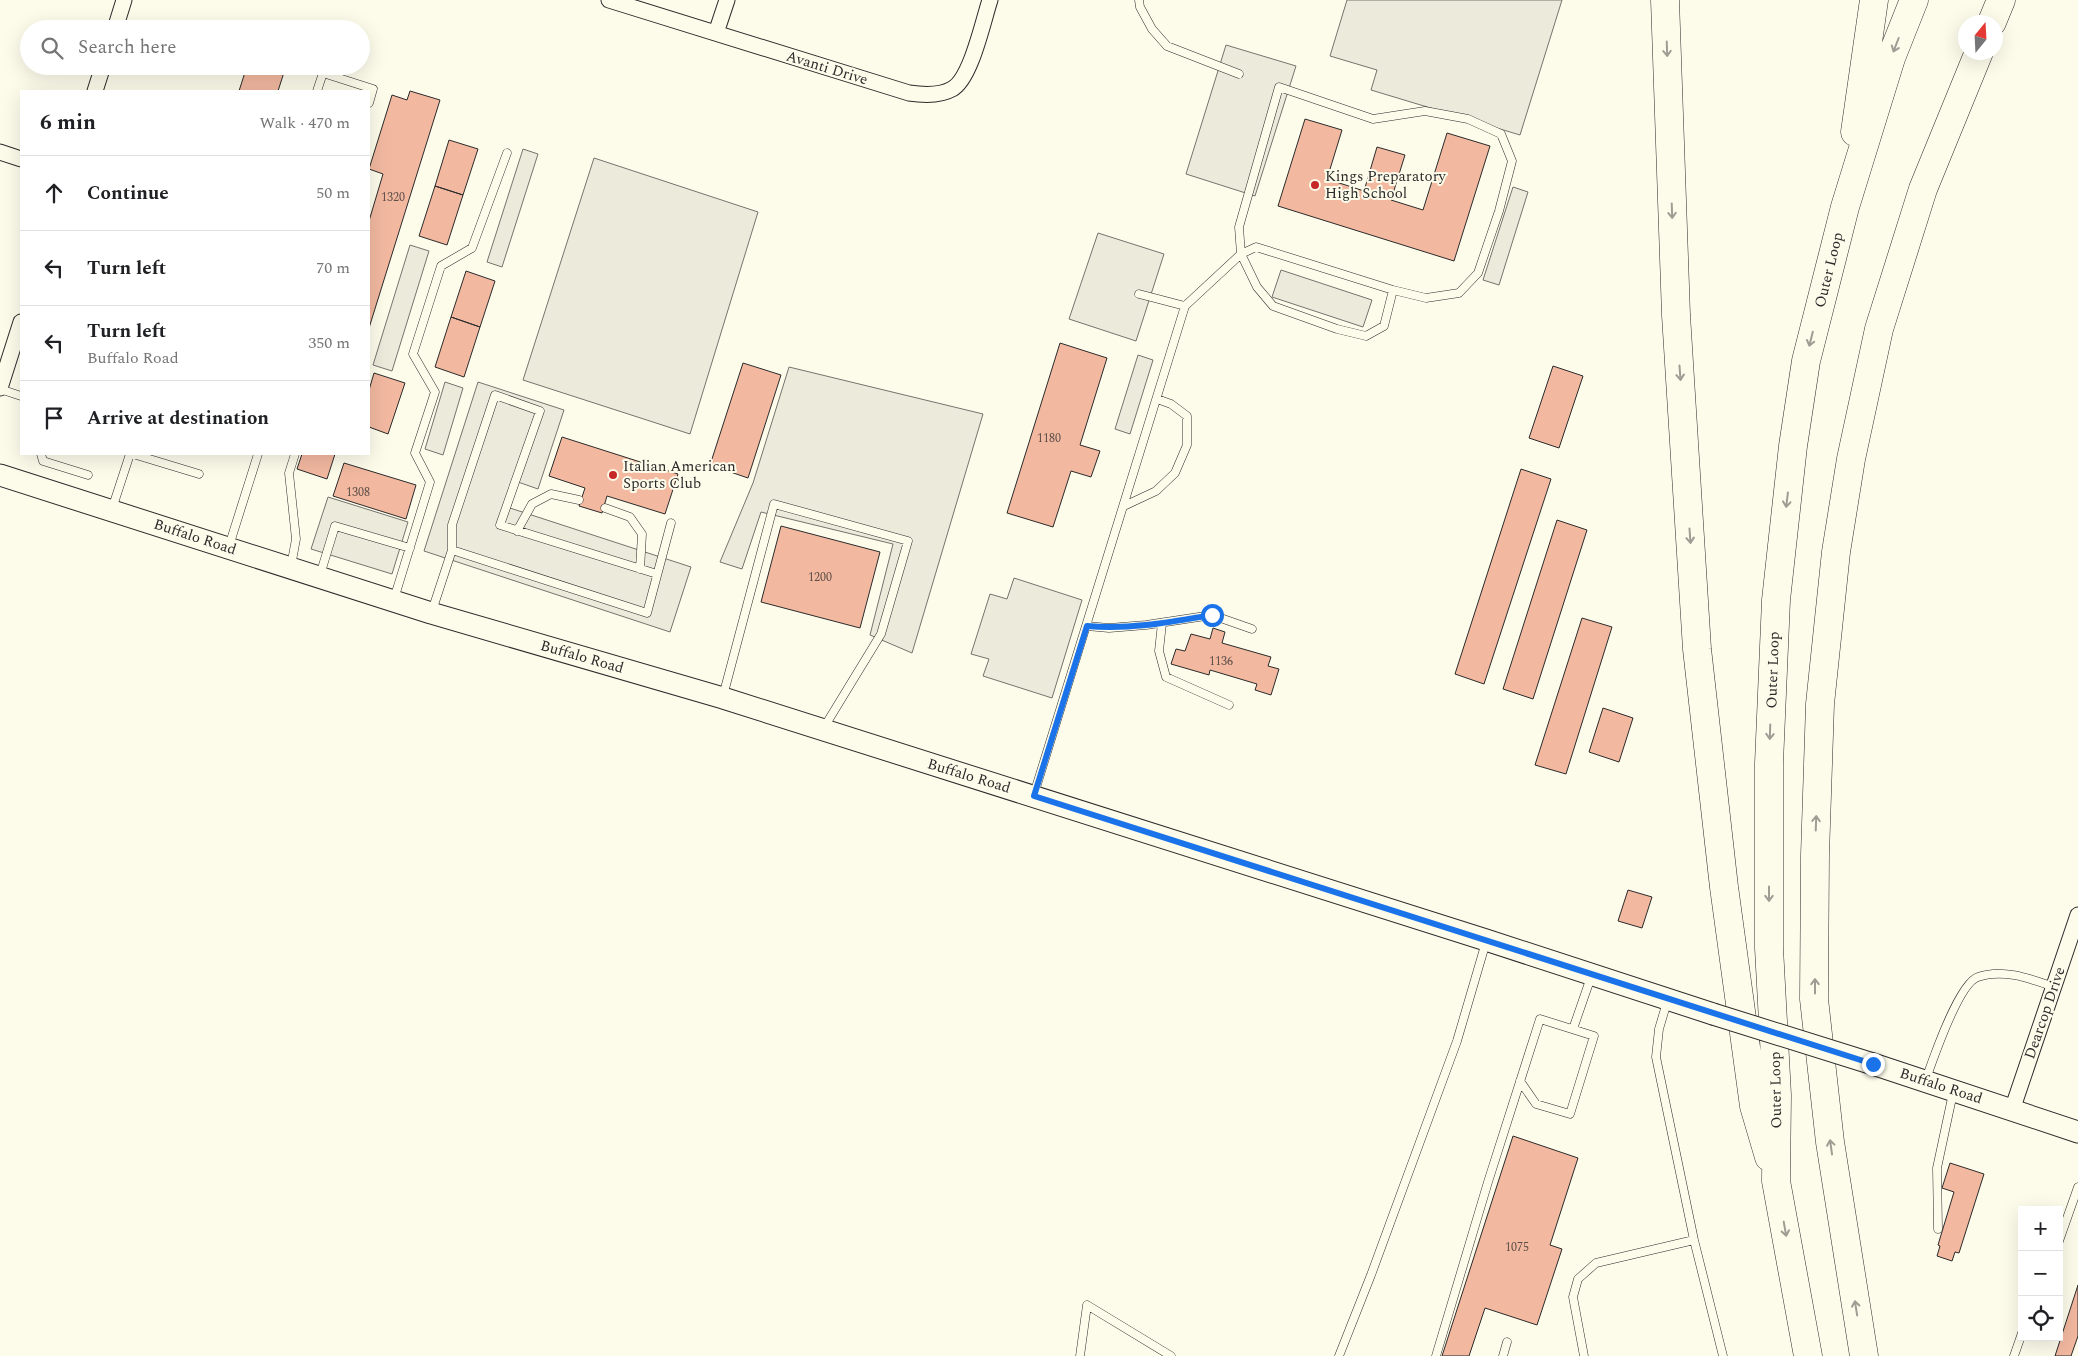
<!DOCTYPE html>
<html lang="en">
<head>
<meta charset="utf-8">
<style>
	body { margin:0; font-family:Spectral,serif; background:#f2f2f2; color:#202124 }
	.controls { position:absolute; right:15px; bottom:15px; display:grid; overflow:hidden; border-radius:0px; box-shadow:0 5px 20px #0002 }
	.controls button { width:45px; height:45px; display:grid; place-items:center; padding:0; border:0; border-bottom:1px solid #e0e0e0; background:#fff; color:#202124; font:25px sans-serif }
	.compass { position:absolute; left:1958px; top:15px; width:45px; height:45px; border-radius:50%; background:#fff; box-shadow:0 5px 20px #0002; rotate:18deg }
	.stop { position:absolute; width:15px; height:15px; margin:-11px; border:4px solid #1a73e8; border-radius:50%; background:#fff }
	.stop.end { background:#1a73e8; border-color:#fff; box-shadow:0 1px 5px #0008 }
	.list { margin:0; padding:0; list-style:none }
	h2 { display:flex; justify-content:space-between; align-items:center; height:65px; margin:0; padding:0 20px; font-size:21px }
	h2 small { font-size:16px; font-weight:400; color:#757577 }
	.list li { display:grid; grid-template-columns:32px 1fr auto; gap:15px; align-items:center; box-sizing:border-box; height:75px; padding:0 20px; border-top:1px solid #e0e0e0 }
	.list b { display:block; font-size:19px; white-space:nowrap }
	.list p { margin:0; font-size:16px; white-space:nowrap; color:#757577 }
	.list em { font-size:16px; font-style:normal; color:#757577 }
	.icon { flex:none; width:28px; height:28px; fill:none; stroke:currentColor; stroke-width:2; stroke-linecap:round; stroke-linejoin:round }
	.map { position:relative; flex:none; width:2078px; height:1356px; overflow:hidden }
	.search { position:absolute; background:#fff; box-shadow:0 5px 20px #0002; left:20px; top:20px; width:350px; height:55px; display:flex; align-items:center; gap:12px; box-sizing:border-box; padding:0 18px; border-radius:28px; color:#757577; font-size:19px }
	.panel { position:absolute; background:#fff; box-shadow:0 5px 20px #0002; left:20px; top:90px; width:350px; height:365px; border-radius:0px }
	.map>svg:first-child { display:block }
	.green { fill:#ecebdb; stroke:#74746e }
	.parking { fill:#eceadb; stroke:#74746e }
	.building { fill:#f2b8a0; stroke:#2b2b2b }
	.lines { fill:none; stroke-linecap:round; stroke-linejoin:round }
	.lane-casing { stroke:#2b2b2b; stroke-width:9 }
	.street-casing { stroke:#2b2b2b; stroke-width:17 }
	.secondary-casing { stroke:#2b2b2b; stroke-width:23 }
	.highway-casing { stroke:#2b2b2b; stroke-width:29 }
	.lane { stroke:#fdfbea; stroke-width:8 }
	.street { stroke:#fdfbea; stroke-width:15 }
	.secondary { stroke:#fdfbea; stroke-width:21 }
	.highway { stroke:#fdfbea; stroke-width:28 }
	.secondary-bridge-casing { stroke:#2b2b2b; stroke-width:23; stroke-linecap:butt }
	.secondary-bridge { stroke:#fdfbea; stroke-width:21 }
	.oneway { stroke:#9e9d94 }
	.route { stroke:#1a73e8; stroke-width:6 }
	.poi-dot { fill:#c62828; stroke:#fdfbea; stroke-width:2 }
	.labels { text-anchor:middle; dominant-baseline:central; stroke-width:4; stroke-linejoin:round; paint-order:stroke }
	.number-label { font-size:12px; fill:#5d4e48 }
	.street-label { font-size:15px; fill:#2b2b2b; stroke:#fdfbea }
	.poi-label { font-size:15px; fill:#2b2b2b; stroke:#fdfbea; text-anchor:start }
</style>
</head>
<body>
<div class="map">
<svg width="2078" height="1356" viewBox="0 0 2078 1356">
	<rect width="100%" height="100%" fill="#fdfbea"/>
	<!-- green -->
	<path class="green" d="M594,158L758,212L690,434L523,380Z"/>
	<!-- parking -->
	<path class="parking" d="M1347,0H1562L1520,135L1371,90L1377,70L1330,56Z
		M1226,45L1296,66L1255,196L1186,174Z
		M523,149L538,154L502,267L487,262Z
		M1513,187L1528,192L1499,285L1483,280Z
		M1098,233L1164,254L1136,341L1069,319Z
		M410,245L429,251L392,371L373,365Z
		M1281,270L1372,300L1363,327L1272,297Z
		M1138,355L1153,360L1130,434L1115,429Z
		M789,367L983,414L912,653L870,635L893,544L761,512L742,569L720,562L753,483Z
		M445,382L463,388L443,455L425,449Z
		M478,382L564,410L538,489L518,482L510,508L691,567L670,632L424,551Z
		M328,497L408,522L392,574L311,549Z
		M1014,578L1082,600L1052,698L983,676L989,659L971,654L990,594L1007,599Z"/>
	<!-- building -->
	<path class="building" d="M247,66H286L278,91H239Z
		M410,91L440,100L369,328V221L383,174L369,169L392,95L407,100Z
		M1305,119L1342,130L1327,179L1364,191L1377,147L1405,155L1391,200L1423,210L1447,133L1490,146L1454,261L1278,206Z
		M449,140L478,149L463,195L435,186Z
		M435,186L463,195L447,245L419,236Z
		M466,271L495,281L480,327L451,317Z
		M451,317L480,327L464,377L435,367Z
		M1060,343L1107,358L1080,445L1100,451L1091,477L1071,471L1053,527L1007,513Z
		M743,363L781,375L748,478L710,465Z
		M1553,366L1583,376L1559,448L1529,438Z
		M374,373L405,383L388,434L369,427V390Z
		M562,437L678,474L665,514L607,496L602,513L579,506L585,488L549,476Z
		M302,454H335L327,479L297,469Z
		M344,463L416,485L406,519L333,496Z
		M1521,469L1551,479L1484,684L1455,674Z
		M1557,520L1587,530L1533,699L1503,689Z
		M781,526L880,552L860,628L761,602Z
		M1582,618L1612,627L1566,774L1535,765Z
		M1213,628L1225,632L1222,643L1271,657L1268,666L1279,669L1271,695L1255,690L1257,684L1210,670L1209,675L1171,664L1176,649L1185,651L1191,634L1210,639Z
		M1603,708L1633,718L1619,762L1589,752Z
		M1628,890L1652,897L1642,928L1618,921Z
		M1513,1136L1578,1158L1550,1245L1562,1249L1537,1325L1485,1308L1469,1356H1442Z
		M1950,1163L1984,1174L1959,1253L1955,1252L1952,1261L1937,1256L1940,1246L1938,1245L1954,1192L1942,1188Z
		M2078,1285V1336L2071,1356H2055Z"/>
	<g class="lines">
		<defs>
			<path id="lane" d="M1139,0L1140,7L1152,29L1167,46L1239,74
				M317,91L323,73L373,89L369,103
				M1139,294L1185,306
				M0,389L21,396
				M41,454L43,461L88,475
				M133,454L199,474
				M1124,506L1156,491L1175,473L1187,445V416L1171,404L1157,399
				M605,508L630,517L642,534L640,569
				M112,509L130,454
				M517,531L532,504L551,494L579,500
				M229,546L258,454
				M452,550V525L495,395L540,411L500,525L657,574
				M291,566L296,539L289,473L295,454
				M320,575L335,526L410,548
				M394,599L430,482L415,453L435,392L413,354L441,266L472,248L507,153
				M432,611L452,550L647,613L671,523
				M1162,623L1159,651L1166,677L1229,705
				M1087,626L1109,628L1146,625L1212,615L1252,629
				M723,696L774,504L908,541L881,634L823,729
				M1034,794L1185,306L1241,254L1256,247L1393,290L1426,298L1459,293L1478,273L1499,211L1512,161L1501,134L1468,119L1425,111L1373,119L1279,87L1239,227L1241,254L1257,287L1273,306L1337,329L1366,336L1384,326L1393,290
				M1667,1002L1659,1029L1656,1057L1694,1240L1723,1356
				M1573,1029L1591,977
				M1926,1079C1933,1059 1959,983 1978,977C2003,968 2031,979 2054,987
				M1938,1229L1937,1168L1953,1093
				M2059,1241L2078,1187
				M1080,1356L1087,1305L1171,1356
				M1339,1356L1371,1275L1457,1041L1486,942
				M1436,1356L1488,1182L1540,1019L1594,1036L1570,1114L1536,1104L1520,1081
				M1503,1356L1507,1342
				M1584,1356L1573,1297L1578,1279L1596,1263L1694,1240
				M2014,1356L2022,1333"/>
			<path id="street" d="M609,0L909,93C923,95 940,96 952,89C971,79 983,21 990,0
				M115,29L124,0
				M716,33L727,0
				M95,91L103,66
				M0,152L21,159
				M0,388L21,322
				M2012,1110L2078,915"/>
			<path id="secondary" d="M0,475L431,613L723,698L1486,940L1713,1014
				M1873,1064L2078,1132"/>
			<path id="highway" d="M1665,0L1676,315L1697,649L1724,887L1754,1106L1769,1157
				M1992,22L2001,0
				M1855,132L1874,0
				M1808,1356L1776,1181L1777,1095L1769,948V763L1776,600L1793,446L1806,361L1845,207L1891,58L1914,0
				M1864,1356L1830,1142L1814,999L1815,855L1820,704L1836,552L1851,459L1879,329L1923,189L1979,52"/>
		</defs>
		<!-- lane casing -->
		<use href="#lane" class="lane-casing"/>
		<!-- street casing -->
		<use href="#street" class="street-casing"/>
		<!-- secondary casing -->
		<use href="#secondary" class="secondary-casing"/>
		<!-- highway casing -->
		<use href="#highway" class="highway-casing"/>
		<!-- lane -->
		<use href="#lane" class="lane"/>
		<!-- street -->
		<use href="#street" class="street"/>
		<!-- secondary -->
		<use href="#secondary" class="secondary"/>
		<!-- highway -->
		<use href="#highway" class="highway"/>
		<defs>
			<path id="secondary-bridge" d="M1713,1014L1873,1064"/>
		</defs>
		<!-- secondary-bridge casing -->
		<use href="#secondary-bridge" class="secondary-bridge-casing"/>
		<!-- secondary-bridge -->
		<use href="#secondary-bridge" class="secondary-bridge"/>
	</g>
	<!-- one-way arrows -->
	<defs><path id="oneway-shaft" d="M-6 0H5M1.5-3L5.5 0L1.5 3" fill="none" stroke-width="1.6" stroke-linecap="round" stroke-linejoin="round" transform="scale(1.25)"/></defs>
	<g class="oneway">
		<use href="#oneway-shaft" transform="translate(1896 45) rotate(111)"/>
		<use href="#oneway-shaft" transform="translate(1667 49) rotate(88)"/>
		<use href="#oneway-shaft" transform="translate(1672 211) rotate(88)"/>
		<use href="#oneway-shaft" transform="translate(1811 339) rotate(104)"/>
		<use href="#oneway-shaft" transform="translate(1680 373) rotate(86)"/>
		<use href="#oneway-shaft" transform="translate(1787 500) rotate(97)"/>
		<use href="#oneway-shaft" transform="translate(1690 536) rotate(86)"/>
		<use href="#oneway-shaft" transform="translate(1770 732) rotate(92)"/>
		<use href="#oneway-shaft" transform="translate(1816 823) rotate(-88)"/>
		<use href="#oneway-shaft" transform="translate(1769 894) rotate(90)"/>
		<use href="#oneway-shaft" transform="translate(1815 986) rotate(-90)"/>
		<use href="#oneway-shaft" transform="translate(1831 1147) rotate(-98)"/>
		<use href="#oneway-shaft" transform="translate(1785 1229) rotate(80)"/>
		<use href="#oneway-shaft" transform="translate(1856 1308) rotate(-99)"/>
	</g>
	<g class="lines">
		<!-- route -->
		<path class="route" d="M1212,615C1171,622 1129,630 1087,626L1034,796L1873,1064"/>
	</g>
	<!-- markers -->
	<g class="poi-dot">
		<circle cx="1315" cy="185" r="5"/>
		<circle cx="613" cy="475" r="5"/>
	</g>
	<g class="labels">
		<!-- number labels -->
		<g class="number-label">
			<text x="393" y="197">1320</text>
			<text x="1049" y="438">1180</text>
			<text x="358" y="492">1308</text>
			<text x="820" y="577">1200</text>
			<text x="1221" y="661">1136</text>
			<text x="1517" y="1247">1075</text>
		</g>
		<!-- street labels -->
		<g class="street-label">
			<text transform="translate(827 68) rotate(17)">Avanti Drive</text>
			<text transform="translate(1829 270) rotate(-76)">Outer Loop</text>
			<text transform="translate(195 537) rotate(18)">Buffalo Road</text>
			<text transform="translate(582 657) rotate(16)">Buffalo Road</text>
			<text transform="translate(1773 670) rotate(-88)">Outer Loop</text>
			<text transform="translate(969 776) rotate(17)">Buffalo Road</text>
			<text transform="translate(2045 1013) rotate(-71)">Dearcop Drive</text>
			<text transform="translate(1941 1086) rotate(18)">Buffalo Road</text>
			<text transform="translate(1776 1090) rotate(-91)">Outer Loop</text>
		</g>
		<!-- poi labels -->
		<g class="poi-label">
			<text x="1325" y="176">Kings Preparatory<tspan x="1325" dy="17">High School</tspan></text>
			<text x="623" y="466">Italian American<tspan x="623" dy="17">Sports Club</tspan></text>
		</g>
	</g>
</svg>
<div class="controls">
<button>+</button>
<button>−</button>
<button><svg class="icon" aria-label="locate" viewBox="0 0 24 24"><circle cx="12" cy="12" r="6"/><path d="M12 2v4M12 18v4M2 12h4M18 12h4"/></svg></button>
</div>
<svg class="compass" viewBox="-18 -18 36 36"><path d="M0-13l5 13h-10z" fill="#e53935"/><path d="M0 13l5-13h-10z" fill="#757577"/></svg>
<div class="stop" style="left:1212px;top:615px"></div>
<div class="stop end" style="left:1873px;top:1064px"></div>
<div class="search"><svg class="icon" aria-label="search" viewBox="0 0 24 24"><circle cx="10" cy="10" r="6"/><path d="M15 15l6 6"/></svg>Search here</div>
<section class="panel">
<h2>6 min<small>Walk · 470 m</small></h2>
<ul class="list">
<li><svg class="icon" aria-label="ahead" viewBox="0 0 24 24"><path d="M12 20V5M6 11l6-6 6 6"/></svg><div><b>Continue</b></div><em>50 m</em></li>
<li><svg class="icon" aria-label="left" viewBox="0 0 24 24"><path d="M17 20v-9H6M10 6l-5 5 5 5"/></svg><div><b>Turn left</b></div><em>70 m</em></li>
<li><svg class="icon" aria-label="left" viewBox="0 0 24 24"><path d="M17 20v-9H6M10 6l-5 5 5 5"/></svg><div><b>Turn left</b><p>Buffalo Road</p></div><em>350 m</em></li>
<li><svg class="icon" aria-label="arrive" viewBox="0 0 24 24"><path d="M6 21V4h12l-3 4 3 4H6"/></svg><div><b>Arrive at destination</b></div></li>
</ul>
</section>
</div>
</body>
</html>
